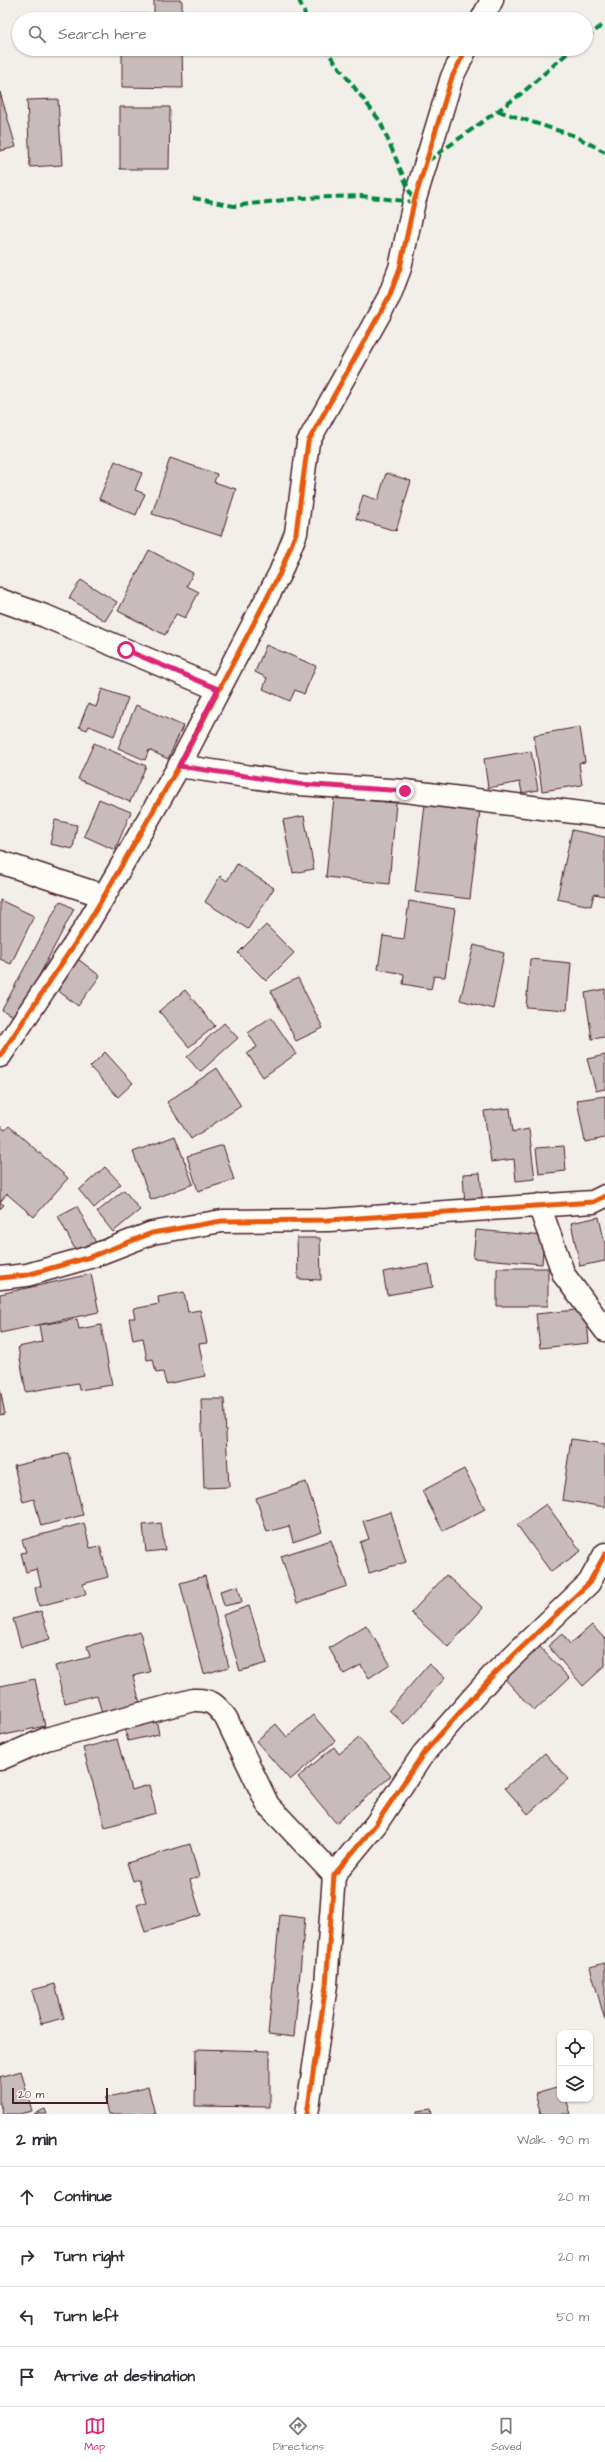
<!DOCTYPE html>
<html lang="en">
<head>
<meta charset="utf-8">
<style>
	body { margin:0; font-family:"Architects Daughter",sans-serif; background:#f7f7f7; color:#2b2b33 }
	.controls { position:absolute; right:12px; bottom:12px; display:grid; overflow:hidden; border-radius:8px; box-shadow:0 1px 3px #0004 }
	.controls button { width:36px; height:36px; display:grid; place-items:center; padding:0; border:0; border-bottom:1px solid #e1e1e2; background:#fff; color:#2b2b33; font:20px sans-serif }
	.scale { position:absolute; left:12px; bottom:10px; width:96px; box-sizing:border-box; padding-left:4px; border:2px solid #4a1f2b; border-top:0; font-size:11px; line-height:14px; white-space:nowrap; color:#4a1f2b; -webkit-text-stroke:3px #fdfcf7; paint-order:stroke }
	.stop { position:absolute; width:12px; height:12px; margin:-9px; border:3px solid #db2777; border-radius:50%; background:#fff }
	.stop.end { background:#db2777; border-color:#fff; box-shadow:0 1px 4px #0008 }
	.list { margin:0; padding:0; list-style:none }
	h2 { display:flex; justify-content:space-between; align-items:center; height:52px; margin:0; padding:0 16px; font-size:17px }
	h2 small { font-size:13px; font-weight:400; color:#7c7c81 }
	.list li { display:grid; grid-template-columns:26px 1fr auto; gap:12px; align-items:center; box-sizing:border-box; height:60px; padding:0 16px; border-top:1px solid #e1e1e2 }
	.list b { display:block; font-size:15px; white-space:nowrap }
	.list em { font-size:13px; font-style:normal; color:#7c7c81 }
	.icon { flex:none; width:22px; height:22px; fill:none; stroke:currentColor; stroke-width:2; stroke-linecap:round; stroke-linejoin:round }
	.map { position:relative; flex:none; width:605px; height:2114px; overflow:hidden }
	.search { position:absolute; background:#fff; box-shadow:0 1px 3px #0004; left:12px; right:12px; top:12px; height:44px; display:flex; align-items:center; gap:10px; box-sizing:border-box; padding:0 14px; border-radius:22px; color:#7c7c81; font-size:15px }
	.sheet { height:292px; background:#fff }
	nav { display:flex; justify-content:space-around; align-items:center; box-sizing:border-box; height:56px; border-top:1px solid #e1e1e2; background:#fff; font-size:11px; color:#7c7c81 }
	nav a { display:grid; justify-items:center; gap:2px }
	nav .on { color:#db2777 }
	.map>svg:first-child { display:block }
	.building { fill:#c8bbbb; stroke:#4a1f2b }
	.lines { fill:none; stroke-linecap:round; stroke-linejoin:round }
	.minor-casing { stroke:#4a1f2b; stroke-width:25 }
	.minor { stroke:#fdfcf7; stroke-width:22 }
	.quiet { stroke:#00873e; stroke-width:4; stroke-dasharray:8 4; stroke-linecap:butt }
	.cycleway-casing { stroke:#fdfcf7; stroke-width:8 }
	.cycleway { stroke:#e8590c; stroke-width:5 }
	.route { stroke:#db2777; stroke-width:5 }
</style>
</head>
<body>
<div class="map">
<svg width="605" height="2114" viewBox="0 0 605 2114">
	<rect width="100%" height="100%" fill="#f2efeb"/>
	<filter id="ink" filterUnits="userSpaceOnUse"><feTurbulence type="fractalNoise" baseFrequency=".025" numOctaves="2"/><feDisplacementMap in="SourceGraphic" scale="8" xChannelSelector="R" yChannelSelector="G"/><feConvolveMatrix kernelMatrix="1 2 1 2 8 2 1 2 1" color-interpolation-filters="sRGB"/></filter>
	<g filter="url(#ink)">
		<!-- building -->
		<path class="building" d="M154,0H182V19H122V14H154Z
			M122,49H182L183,88L122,87Z
			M0,92L16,147L0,151Z
			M58,99L62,165L30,167L27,100Z
			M120,107H170L169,169H120Z
			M170,458L217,474L214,482L236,489L221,536L152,514Z
			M115,461L142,473L135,490L145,494L136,515L99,499Z
			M386,473L411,481L396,531L356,519L363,495L378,500Z
			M149,550L193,573L187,586L199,592L185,618L176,614L165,635L118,611Z
			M81,580L117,602L105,621L69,598Z
			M266,645L316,666L304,694L295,690L290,701L263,689L267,678L255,672Z
			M102,689L128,698L114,736L89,726L87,730L79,727L88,704L96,707Z
			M136,705L183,726L168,759L149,750L145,760L118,748Z
			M580,727L585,762L579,763L582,785L542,791L534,735Z
			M94,743L146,766L130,802L78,779Z
			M531,751L538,790L522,793L520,782L488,788L484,759Z
			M334,797L396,803L389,884L326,877Z
			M99,799L131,812L115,850L84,836Z
			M425,804L480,810L470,899L415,892Z
			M304,816L314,869L293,873L283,820Z
			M55,820L77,825L73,849L50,844Z
			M572,830L605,837V896L594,894L591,906L557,899Z
			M237,864L274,888L248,929L205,902L220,876L227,881Z
			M0,900L34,916L11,964L0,959Z
			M60,901L74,909L17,1018L2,1010Z
			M409,901L455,909L445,977L434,976L431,989L403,984L404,974L378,969L383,936L404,939Z
			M266,925L294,953L266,981L238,953Z
			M474,945L504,953L493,1009L460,1000Z
			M78,959L100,976L78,1006L56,989Z
			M530,959L571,963L567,1010L526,1007Z
			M298,978L323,1028L296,1041L271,991Z
			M605,989V1037L592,1039L585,993Z
			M185,990L215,1026L189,1047L159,1011Z
			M271,1017L296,1054L263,1077L247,1053L257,1047L248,1033Z
			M224,1023L238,1038L200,1072L187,1057Z
			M105,1052L133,1083L118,1097L90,1067Z
			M605,1055V1089L596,1091L587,1059Z
			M217,1068L241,1106L191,1139L167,1102Z
			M605,1096V1138L585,1142L577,1100Z
			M510,1108L513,1132L529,1129L535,1179L516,1181L514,1159L491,1162L484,1111Z
			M0,1126L5,1130L9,1126L68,1178L34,1217L7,1194L0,1202L4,1205L0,1209Z
			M175,1136L193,1184L151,1200L133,1152Z
			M223,1145L234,1180L198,1191L187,1156Z
			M564,1146L566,1171L539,1174L536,1148Z
			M105,1167L121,1184L94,1208L79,1190Z
			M480,1173L483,1206L465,1208L463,1174Z
			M124,1190L140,1210L113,1232L97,1212Z
			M77,1206L98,1247L79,1257L58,1216Z
			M599,1217L605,1244V1261L580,1266L571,1223Z
			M476,1230L544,1236L542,1264L473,1258Z
			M297,1238H320L321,1280L298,1279Z
			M429,1264L433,1287L387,1295L383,1272Z
			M497,1268H548V1306H497Z
			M91,1274L99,1312L0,1333V1294Z
			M184,1292L188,1312L200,1310L207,1343L199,1344L205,1376L166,1384L163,1372L156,1373L153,1359L147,1360L143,1338L133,1340L129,1318H135L133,1309L159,1304L158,1297Z
			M586,1309L589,1343L540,1348L536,1314Z
			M77,1319L79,1329L101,1325L112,1385L79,1390L78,1383L26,1392L18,1347L42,1342L39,1325Z
			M0,1389L5,1414L0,1415Z
			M201,1399H224L229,1487L204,1488Z
			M571,1439L605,1444V1507L562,1500Z
			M68,1453L83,1515L41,1526L34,1499L23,1502L14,1466Z
			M464,1469L485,1509L443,1531L422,1491Z
			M306,1482L322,1532L293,1542L289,1526L267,1532L256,1498Z
			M546,1504L581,1551L551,1572L517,1525Z
			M391,1512L406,1562L369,1573L360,1542L369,1539L363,1521Z
			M84,1523L90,1548L100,1546L108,1577L83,1584L86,1594L39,1606L35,1588L41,1586L37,1569L26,1572L21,1553L26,1552L22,1540Z
			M161,1523L165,1550L146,1552L143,1525Z
			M331,1540L347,1586L297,1603L281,1556Z
			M446,1575L483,1608L448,1647L411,1613Z
			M205,1576L229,1667L204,1674L180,1583Z
			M238,1586L242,1602L224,1606L220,1591Z
			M249,1606L267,1663L240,1671L223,1615Z
			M41,1611L50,1639L21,1647L13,1619Z
			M366,1625L390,1664L369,1678L361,1665L344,1674L329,1648Z
			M592,1625L605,1639V1666L583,1686L548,1646L562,1634L570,1644Z
			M140,1632L150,1672L133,1676L140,1703L102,1713L97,1695L65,1703L55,1666L90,1657L87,1646Z
			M539,1646L569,1678L534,1711L505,1679Z
			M429,1664L445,1678L404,1724L389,1710Z
			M35,1679L45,1726L0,1736V1686Z
			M155,1714L159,1734L128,1741L123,1722Z
			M313,1715L335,1741L290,1780L256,1741L276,1724L287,1737Z
			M359,1738L391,1776L336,1823L298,1777L334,1747L339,1754Z
			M117,1739L131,1790L149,1785L156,1813L105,1827L83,1748Z
			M545,1753L568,1779L528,1814L505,1788Z
			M190,1844L199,1877L190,1880L201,1915L145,1932L137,1905L146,1902L139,1879L133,1881L127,1863Z
			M280,1915L305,1918L294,2037L268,2034Z
			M605,1963V2020L590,1967Z
			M55,1984L64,2018L41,2024L32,1990Z
			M196,2049L270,2051V2107L195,2106Z
			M21,2071L32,2111L19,2114H3L0,2103V2077Z
			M148,2087L155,2114H109L105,2098Z
			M560,2087V2099H566L571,2114H541L535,2094Z
			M45,2109L47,2114H34Z
			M431,2109L432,2114H417V2111Z"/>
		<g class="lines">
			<defs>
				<path id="minor" d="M482,19L492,0
					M0,600L45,616L218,689
					M179,766L299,784L405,791L605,816
					M0,862L104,896
					M0,1056L82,933L104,896L179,766L280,573L296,533L308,442L389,297L400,268L414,202L452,77L466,49
					M539,1205L564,1275L605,1330
					M0,1278L27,1275L90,1257L152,1233L222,1221L329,1220L593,1202L605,1196
					M0,1759L46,1739L193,1700C210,1699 216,1704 226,1718L268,1805L334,1875
					M307,2114L326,1985L334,1875L376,1824L423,1754L492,1676L589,1583L605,1554"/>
			</defs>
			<!-- minor casing -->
			<use href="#minor" class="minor-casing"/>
			<!-- minor -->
			<use href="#minor" class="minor"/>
			<!-- quiet -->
			<path class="quiet" d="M299,0L307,19
				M586,38L605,23
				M498,111L575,136L605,152
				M428,161L521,94L572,49
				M193,198L234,206L301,198L361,196L414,202L380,121L325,49"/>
			<defs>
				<path id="cycleway" d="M0,1056L82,933L104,896L179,766L280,573L296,533L308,442L389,297L400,268L414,202L452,77L466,49
					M0,1278L27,1275L90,1257L152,1233L222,1221L329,1220L593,1202L605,1196
					M307,2114L326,1985L334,1875L376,1824L423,1754L492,1676L589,1583L605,1554"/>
			</defs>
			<!-- cycleway casing -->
			<use href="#cycleway" class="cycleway-casing"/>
			<!-- cycleway -->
			<use href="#cycleway" class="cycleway"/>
		</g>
	</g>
	<g class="lines" filter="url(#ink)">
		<!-- route -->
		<path class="route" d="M126,650L218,689L179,766L299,784L405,791"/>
	</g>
</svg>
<div class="controls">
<button><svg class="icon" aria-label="locate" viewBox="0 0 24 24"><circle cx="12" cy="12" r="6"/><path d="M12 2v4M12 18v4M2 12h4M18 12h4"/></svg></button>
<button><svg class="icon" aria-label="layers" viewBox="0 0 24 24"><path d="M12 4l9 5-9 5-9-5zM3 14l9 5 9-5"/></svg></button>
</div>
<div class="scale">20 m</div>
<div class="stop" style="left:126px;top:650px"></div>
<div class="stop end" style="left:405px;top:791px"></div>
<div class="search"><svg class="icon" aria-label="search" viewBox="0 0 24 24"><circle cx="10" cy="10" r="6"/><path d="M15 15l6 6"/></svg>Search here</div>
</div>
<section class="sheet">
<h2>2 min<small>Walk · 90 m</small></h2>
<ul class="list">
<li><svg class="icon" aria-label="ahead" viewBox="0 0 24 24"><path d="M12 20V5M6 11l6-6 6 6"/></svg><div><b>Continue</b></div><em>20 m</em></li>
<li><svg class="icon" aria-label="right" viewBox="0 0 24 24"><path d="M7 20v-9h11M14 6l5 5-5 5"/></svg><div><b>Turn right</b></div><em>20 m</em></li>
<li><svg class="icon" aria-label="left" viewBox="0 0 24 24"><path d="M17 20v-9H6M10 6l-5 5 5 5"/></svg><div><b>Turn left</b></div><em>50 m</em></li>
<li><svg class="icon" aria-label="arrive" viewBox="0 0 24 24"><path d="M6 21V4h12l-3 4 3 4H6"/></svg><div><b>Arrive at destination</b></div></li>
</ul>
</section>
<nav>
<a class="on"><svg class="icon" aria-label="map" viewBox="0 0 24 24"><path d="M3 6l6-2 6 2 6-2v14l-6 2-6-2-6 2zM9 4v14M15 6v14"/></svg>Map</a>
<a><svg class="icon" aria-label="directions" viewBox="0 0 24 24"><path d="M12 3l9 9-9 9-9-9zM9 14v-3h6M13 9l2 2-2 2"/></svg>Directions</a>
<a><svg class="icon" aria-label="saved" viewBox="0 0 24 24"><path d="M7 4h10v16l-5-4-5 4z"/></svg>Saved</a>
</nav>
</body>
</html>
